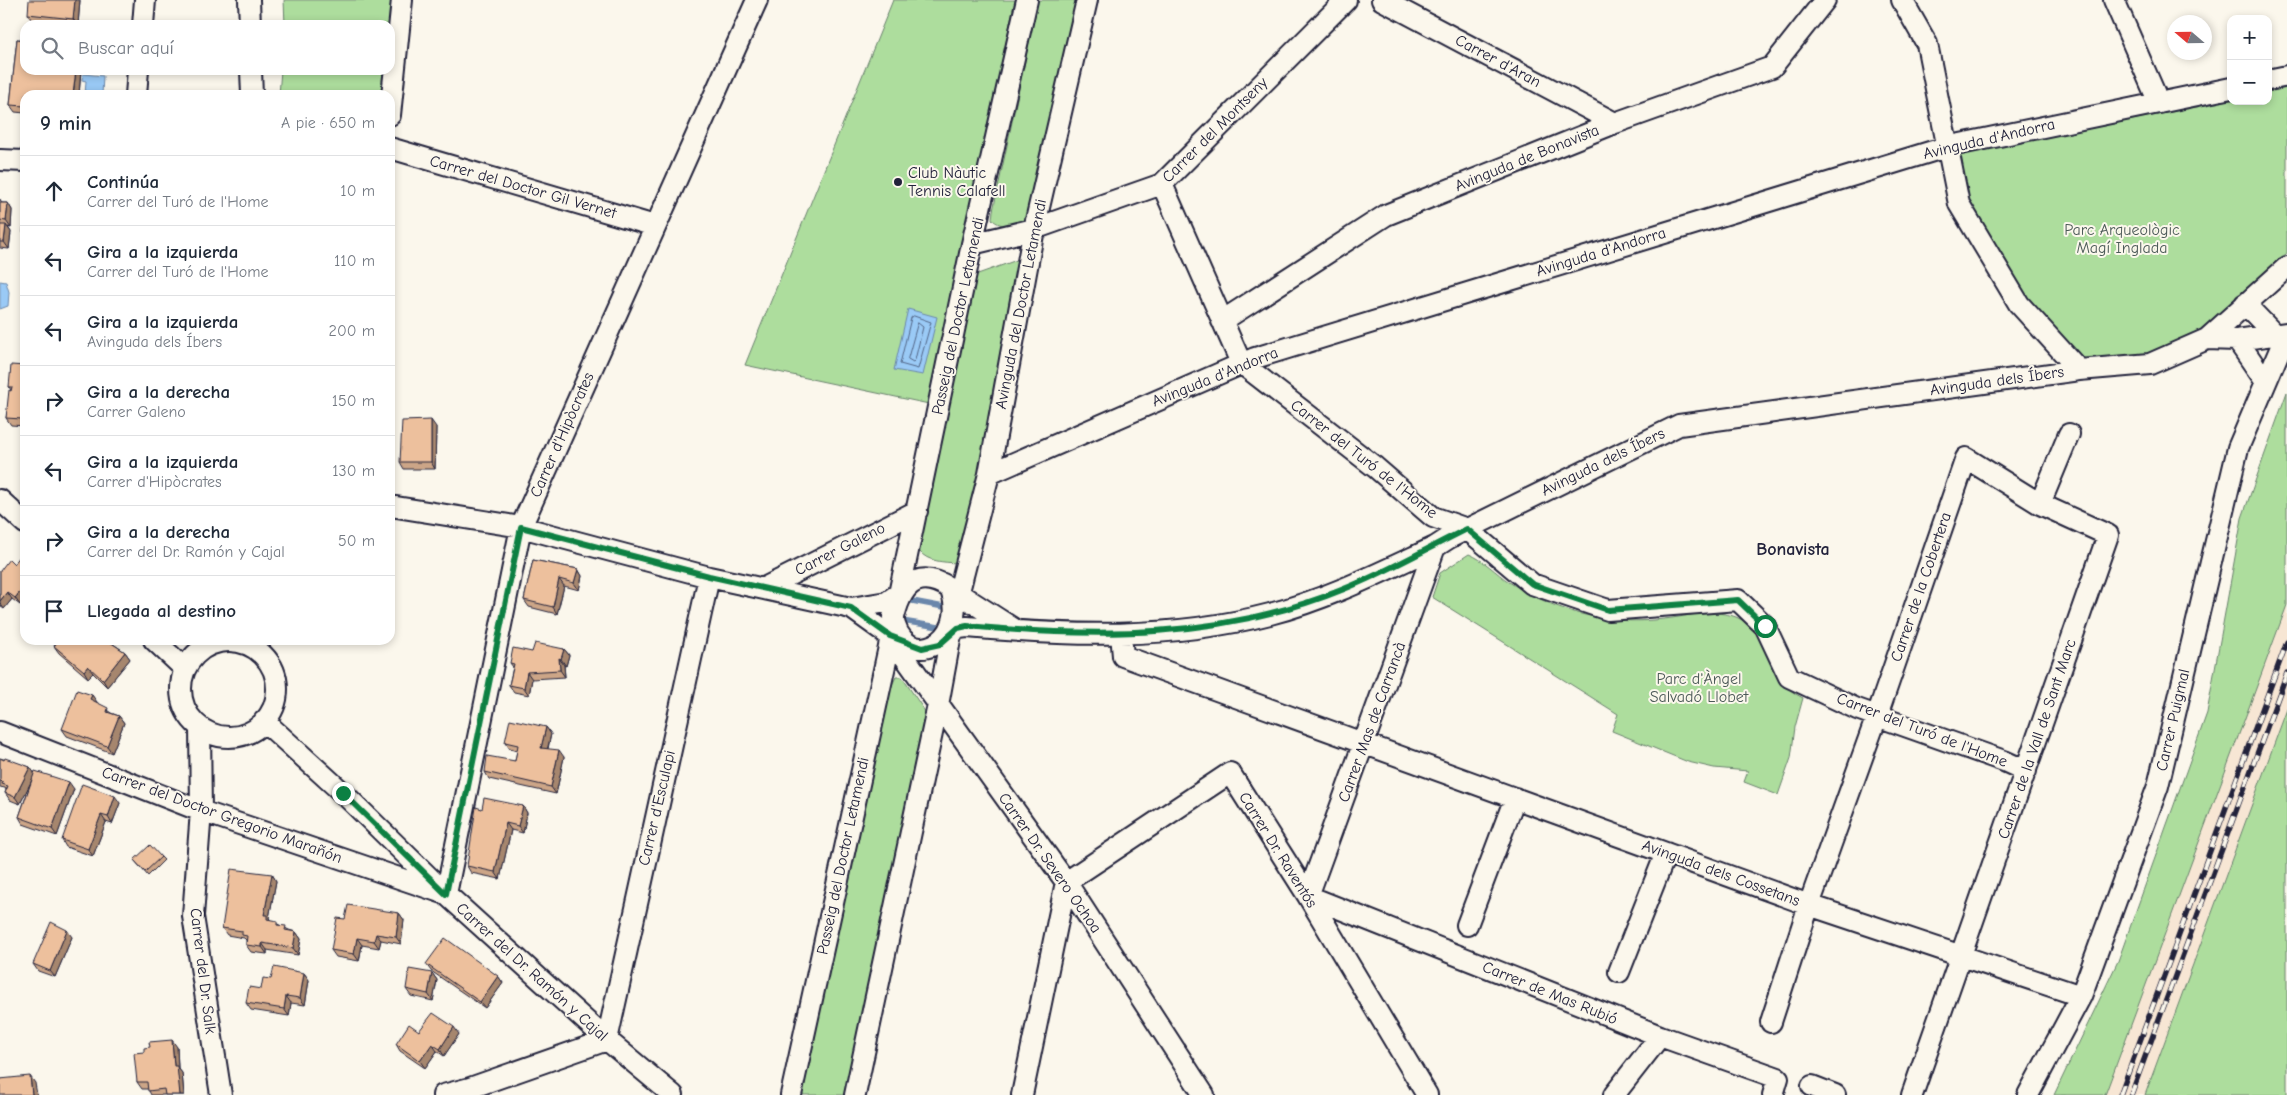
<!DOCTYPE html>
<html lang="es">
<head>
<meta charset="utf-8">
<style>
	body { margin:0; font-family:"Comic Neue",sans-serif; background:#f6f6f7; color:#1f2937 }
	.controls { position:absolute; right:15px; top:15px; display:grid; overflow:hidden; border-radius:10px; box-shadow:0 2px 8px #0003 }
	.controls button { width:45px; height:45px; display:grid; place-items:center; padding:0; border:0; border-bottom:1px solid #e0e1e3; background:#fff; color:#1f2937; font:25px sans-serif }
	.compass { position:absolute; left:2167px; top:15px; width:45px; height:45px; border-radius:50%; background:#fff; box-shadow:0 2px 8px #0003; rotate:290deg }
	.stop { position:absolute; width:15px; height:15px; margin:-11px; border:4px solid #0b8043; border-radius:50%; background:#fff }
	.stop.end { background:#0b8043; border-color:#fff; box-shadow:0 1px 5px #0008 }
	.list { margin:0; padding:0; list-style:none }
	h2 { display:flex; justify-content:space-between; align-items:center; height:65px; margin:0; padding:0 20px; font-size:21px }
	h2 small { font-size:16px; font-weight:400; color:#747a83 }
	.list li { display:grid; grid-template-columns:32px 1fr auto; gap:15px; align-items:center; box-sizing:border-box; height:70px; padding:0 20px; border-top:1px solid #e0e1e3 }
	.list b { display:block; font-size:19px; white-space:nowrap }
	.list p { margin:0; font-size:16px; white-space:nowrap; color:#747a83 }
	.list em { font-size:16px; font-style:normal; color:#747a83 }
	.icon { flex:none; width:28px; height:28px; fill:none; stroke:currentColor; stroke-width:2; stroke-linecap:round; stroke-linejoin:round }
	.map { position:relative; flex:none; width:2287px; height:1095px; overflow:hidden }
	.search { position:absolute; background:#fff; box-shadow:0 2px 8px #0003; left:20px; top:20px; width:375px; height:55px; display:flex; align-items:center; gap:12px; box-sizing:border-box; padding:0 18px; border-radius:15px; color:#747a83; font-size:19px }
	.panel { position:absolute; background:#fff; box-shadow:0 2px 8px #0003; left:20px; top:90px; width:375px; height:555px; border-radius:15px }
	.map>svg:first-child { display:block }
	.built { fill:#f7e6d4 }
	.green { fill:#addd9d; stroke:#68806c }
	.water { fill:#9acaf6; stroke:#6a87ab }
	.lines { fill:none; stroke-linecap:round; stroke-linejoin:round }
	.shore { stroke:#526586; stroke-width:1 }
	.stream { stroke:#6a87ab; stroke-width:5.5 }
	.minor-casing { stroke:#22223b; stroke-width:24 }
	.minor { stroke:#fbf7ec; stroke-width:20 }
	.rail-casing { stroke:#22223b; stroke-width:5.5 }
	.rail { stroke:#fbf7ec; stroke-width:4; stroke-dasharray:11; stroke-linecap:butt }
	.wall { fill:#cca587; stroke:#22223b }
	.shaded-wall { fill:#a6866e; stroke:#22223b }
	.building { fill:#edc09d; stroke:#22223b }
	.route { stroke:#0b8043; stroke-width:6 }
	.poi-dot { fill:#22223b; stroke:#fbf7ec; stroke-width:2 }
	.labels { text-anchor:middle; dominant-baseline:central; stroke-width:4; stroke-linejoin:round; paint-order:stroke }
	.street-label { font-size:16px; fill:#22223b; stroke:#fbf7ec }
	.poi-label { font-size:16px; fill:#22223b; stroke:#fbf7ec; text-anchor:start }
	.park-label { font-size:16px; fill:#4c5a58; stroke:#fbf7ec }
	.neighbourhood-label { font-size:18px; font-weight:bold; fill:#22223b; stroke:#fbf7ec }
</style>
</head>
<body>
<div class="map">
<svg width="2287" height="1095" viewBox="0 0 2287 1095">
	<rect width="100%" height="100%" fill="#fbf7ec"/>
	<filter id="ink" filterUnits="userSpaceOnUse"><feTurbulence type="fractalNoise" baseFrequency=".02" numOctaves="2"/><feDisplacementMap in="SourceGraphic" scale="10" xChannelSelector="R" yChannelSelector="G"/><feConvolveMatrix kernelMatrix="1 2 1 2 8 2 1 2 1" color-interpolation-filters="sRGB"/></filter>
	<g filter="url(#ink)">
		<!-- built -->
		<path class="built" d="M2287,605V709L2145,1095H2105Z"/>
		<!-- green -->
		<path class="green" d="M284,0H391L389,25H285Z
			M893,0H1015L929,404L745,365Z
			M1038,0H1078L1027,221C1016,225 1001,229 992,219L993,211Z
			M281,70H383L381,95H279Z
			M2287,88V253L2204,328L2127,366L2069,358L2004,279L1948,157L2231,100L2268,101V92Z
			M1017,260L1023,261L1022,273L963,544L957,563C943,562 928,562 919,551L975,275Z
			M2287,392V605L2105,1095H2054L2118,961L2207,713L2242,518Z
			M1469,554C1484,560 1496,573 1509,582C1539,601 1573,615 1608,619C1629,622 1651,621 1672,618C1693,615 1715,609 1736,617C1777,633 1756,675 1803,698L1795,727L1791,758L1778,795L1744,782L1748,771L1714,768L1688,762L1612,731L1618,714L1432,597L1440,573Z
			M896,677H902L926,713L844,1095H800L888,693Z
			M2287,709V1095H2145Z"/>
		<!-- water -->
		<path class="water" d="M83,74L103,76L102,95H85L86,81L82,80Z
			M0,281L6,282L9,292L8,306L0,309Z
			M908,309L937,317L923,375L894,370Z"/>
		<g class="lines">
			<!-- shore -->
			<path class="shore" d="M914,316L931,322L918,369L900,364L911,318Z
				M918,323L923,327L915,360L913,362L908,359Z"/>
			<!-- stream -->
			<path class="stream" d="M907,600L949,608
				M902,621L945,628"/>
			<defs>
				<path id="minor" d="M249,0L250,25
					M1382,0L1615,123
					M1902,0L1927,44L1959,204L2019,304L2079,370
					M2114,0L2159,103
					M143,25L145,0
					M251,70L252,95
					M2268,80L2287,76
					M136,95L138,70
					M390,115L402,0
					M390,148L655,226
					M0,160L25,161
					M1162,184L1241,363L1375,467L1433,517L1467,529L1532,584L1608,610L1738,600L1765,626L1789,677L1857,709L2004,761L2026,771
					M972,244L1034,229L1162,184L1346,0
					M2245,304L2274,334
					M1222,321L1386,215L1615,123L1772,67L1825,0
					M2207,339L2237,340L2287,333
					M2237,340L2266,382
					M989,474L1255,358L1946,147L2231,88
					M0,500L25,523
					M2040,504L2069,434
					M390,506L521,527L709,577L851,608L890,636L901,641
					M1435,547L1308,896L1660,1036L1778,1078L1773,1095
					M764,588L917,511
					M950,588L1014,629
					M898,599L972,244L1027,0
					M955,607L989,474L1034,229L1087,0
					M851,608L887,602L904,590
					M1121,634L1123,656L1809,905L2081,996
					M891,638L1066,882L1204,1095
					M154,640L185,669
					M181 689a48 48 0 1 1 96 0a48 48 0 1 1-96 0Z
					M939,643L959,628L967,627C1068,636 1171,640 1270,614C1328,599 1381,572 1435,547L1449,538L1679,425L2079,370L2150,364L2207,339L2287,267
					M264,721L343,793L446,894L607,1040L673,1095
					M200,727L201,811L193,916L221,1095
					M0,732L201,811L446,894L521,527L757,0
					M1467,925L1515,798
					M1619,972L1666,853
					M1771,1022L1809,905L1877,716L1966,458L2040,504L2108,535L1912,1095
					M1812,1086L1835,1095
					M443,1095L470,1088L607,1040L709,577
					M791,1095L889,647C893,612 902,558 950,588C973,643 903,675 893,617
					M855,1095L938,705L952,629
					M1022,1095L1066,882L1230,773L1308,896L1427,1095
					M1614,1095L1660,1036
					M2028,1095L2081,996L2158,786L2238,448L2287,333"/>
			</defs>
			<!-- minor casing -->
			<use href="#minor" class="minor-casing"/>
			<!-- minor -->
			<use href="#minor" class="minor"/>
			<defs>
				<path id="rail" d="M2120,1095L2287,642
					M2131,1095L2287,673"/>
			</defs>
			<!-- rail casing -->
			<use href="#rail" class="rail-casing"/>
			<!-- rail -->
			<use href="#rail" class="rail"/>
		</g>
		<!-- wall -->
		<path class="wall" d="M80,0L78,25H69L32,21L28,14Z
			M17,39L25,40V70H81L79,95H25V113L15,112L10,105Z
			M0,199L2,203H8L12,210L11,228L8,227L11,232L9,249L0,248Z
			M25,366V426L11,425L6,418L11,390L9,387Z
			M436,427L435,469H404L400,462Z
			M25,558V599L20,605L12,599L4,609L0,606V571L14,564Z
			M533,560L578,569L582,576L579,590L564,586L557,614L529,607L524,600Z
			M59,640H111L109,641L125,652L130,659L107,687L93,673L88,678L59,653L54,646Z
			M564,649L569,655L566,666L564,665L565,677L532,679L529,695L514,692L509,685L513,667L510,663L532,652Z
			M92,695L96,702L111,713L119,716L124,723L112,753L67,736L62,729Z
			M546,727L551,734L548,749L564,757L556,794L489,779L485,772L515,761L517,751L510,749L505,742Z
			M0,758L30,767L34,773L74,789L57,836L23,824L19,817L32,779L20,804L10,800L5,793L6,790L5,788L0,787Z
			M120,803L112,824L106,822L93,856L66,847L62,840Z
			M523,806L527,813L523,833L511,830L500,879L471,873L467,866L482,809Z
			M161,857L164,860L148,876L134,860Z
			M272,874L276,881L269,918L270,920L289,930L296,932L301,939L298,955L267,950V954L251,952L246,945V940L244,938L227,935L222,928Z
			M399,913L404,920L401,944L381,940L379,948L362,945L359,961L336,957L331,950L345,919Z
			M72,937L55,977L38,971L33,964Z
			M426,964L498,976L503,983L485,1008L431,971Z
			M304,973L309,980L305,1005L291,1003L289,1016L251,1010L246,1003L271,979Z
			M432,973L437,980L433,1001L411,996L406,989Z
			M419,1031L459,1034L444,1056L437,1051L425,1068L400,1051L396,1044Z
			M177,1047L178,1068L182,1073L184,1095H151L148,1089H142L137,1082L144,1052Z"/>
		<!-- shaded-wall -->
		<path class="shaded-wall" d="M75,0H80L78,25L73,19Z
			M76,70H81L79,95H73Z
			M8,203L12,210L11,228L6,221Z
			M6,225L11,232L9,249L4,242Z
			M23,412L25,415V424L22,419Z
			M431,420L436,427L435,469L431,462Z
			M578,569L582,576L579,590L574,583Z
			M559,579L564,586L557,614L553,607Z
			M25,586V599L20,605L15,598Z
			M7,592L12,599L4,609L0,603V601Z
			M564,649L569,655L566,666L561,659Z
			M125,652L130,659L107,687L103,680Z
			M559,658L564,665L565,677L560,670Z
			M88,666L93,673L88,678L84,671Z
			M527,672L532,679L529,695L524,688Z
			M92,695L97,702L95,706L90,699Z
			M119,716L124,723L112,753L107,746Z
			M546,727L551,734L546,755L541,748Z
			M559,750L564,757L556,794L551,787Z
			M30,767L35,774L20,804L15,797Z
			M69,782L74,789L57,836L52,829Z
			M115,796L120,803L112,824L108,817Z
			M523,806L527,813L523,833L518,826Z
			M101,815L106,822L93,856L88,849Z
			M506,823L511,830L500,879L495,872Z
			M272,874L276,881L269,918L272,922L271,926L264,915Z
			M399,913L404,920L401,944L396,937Z
			M67,930L72,937L55,977L50,971Z
			M296,932L301,939L298,955L293,948Z
			M376,934L381,940L379,948L374,941Z
			M357,938L362,945L359,961L354,954Z
			M262,943L267,950V954L262,947Z
			M304,973L309,980L305,1005L300,998Z
			M432,973L437,980L433,1001L428,994Z
			M498,976L503,983L485,1008L480,1002Z
			M286,996L291,1003L289,1016L284,1009Z
			M454,1027L459,1034L444,1056L440,1049Z
			M172,1040L177,1047L178,1068L182,1073L184,1095H180L174,1066Z
			M432,1044L437,1051L425,1068L420,1061Z
			M30,1076L35,1083L37,1095H32Z"/>
		<!-- building -->
		<path class="building" d="M29,0H75L73,19L28,14Z
			M17,39L25,40V70H76L73,95L64,93V95H25V106L10,105Z
			M0,203H8L6,221L0,220Z
			M25,207V233L23,232Z
			M0,225H6L4,242H0Z
			M11,365L25,366V412H23L22,419L6,418L9,390L11,391L12,387H9Z
			M431,420V462H400L402,421Z
			M21,555L25,558V586L15,598L7,592L0,601V571L9,559L14,564Z
			M533,560L578,569L574,583L559,579L553,607L524,600Z
			M25,609V616L21,613Z
			M59,640H107L125,652L103,680L88,666L84,671L54,646Z
			M535,643L564,649L561,659L559,658L560,670L527,672L524,688L509,685L514,664L510,663L513,648L532,652Z
			M77,690L92,695L90,699L108,708L107,712L119,716L107,746L62,729Z
			M510,719L546,727L541,748L559,750L551,787L485,772L487,756L515,761L518,745L505,742Z
			M0,758L4,760L5,758L30,767L15,797L5,793L8,786L2,784L3,782L0,781Z
			M35,771L69,782L52,829L19,817Z
			M82,784L115,796L108,817L101,815L88,849L62,840Z
			M484,798L523,806L518,826L506,823L495,872L467,866L476,807L482,809Z
			M150,845L161,857L145,872L134,860Z
			M231,869L272,874L264,915H267V919L277,921V925L286,926L285,930L296,932L293,948L262,943V947L246,945L247,936L242,935V931L222,928Z
			M348,905L399,913L396,937L376,934L374,941L357,938L354,954L331,950L337,918L345,919Z
			M51,922L67,930L50,971L33,964Z
			M445,938L498,976L480,1002L426,964Z
			M274,967L304,973L300,998L286,996L284,1009L246,1003L249,987L261,989L263,978L271,979Z
			M409,969L432,973L428,994L406,989Z
			M433,1013L454,1027L440,1049L432,1044L420,1061L396,1044L409,1024L419,1031Z
			M172,1040L174,1066H177L180,1095H165L164,1089L148,1091L147,1082H137L134,1053L144,1052V1048L150,1047L149,1042Z
			M30,1076L32,1095H0V1079Z"/>
	</g>
	<g class="lines" filter="url(#ink)">
		<!-- route -->
		<path class="route" d="M343,793L446,894L521,527L709,576L851,608L890,636L922,648L940,644L958,628L967,626C1096,638 1223,639 1344,589C1387,572 1426,549 1467,529L1532,584L1608,610L1738,600L1765,626"/>
	</g>
	<!-- markers -->
	<circle class="poi-dot" cx="898" cy="182" r="5"/>
	<g class="labels">
		<!-- street labels -->
		<g class="street-label">
			<text transform="translate(1498 61) rotate(28)">Carrer d'Aran</text>
			<text transform="translate(1215 130) rotate(-45)">Carrer del Montseny</text>
			<text transform="translate(1989 139) rotate(-13)">Avinguda d'Andorra</text>
			<text transform="translate(1527 158) rotate(-22)">Avinguda de Bonavista</text>
			<text transform="translate(523 187) rotate(16)">Carrer del Doctor Gil Vernet</text>
			<text transform="translate(1601 252) rotate(-17)">Avinguda d'Andorra</text>
			<text transform="translate(1021 304) rotate(-79)">Avinguda del Doctor Letamendi</text>
			<text transform="translate(958 316) rotate(-78)">Passeig del Doctor Letamendi</text>
			<text transform="translate(1215 377) rotate(-22)">Avinguda d'Andorra</text>
			<text transform="translate(1997 381) rotate(-8)">Avinguda dels Íbers</text>
			<text transform="translate(562 435) rotate(-66)">Carrer d'Hipòcrates</text>
			<text transform="translate(1364 459) rotate(38)">Carrer del Turó de l'Home</text>
			<text transform="translate(1603 462) rotate(-26)">Avinguda dels Íbers</text>
			<text transform="translate(840 549) rotate(-27)">Carrer Galeno</text>
			<text transform="translate(1921 587) rotate(-71)">Carrer de la Cobertera</text>
			<text transform="translate(2173 720) rotate(-77)">Carrer Puigmal</text>
			<text transform="translate(1372 722) rotate(-70)">Carrer Mas de Carrancà</text>
			<text transform="translate(1922 730) rotate(21)">Carrer del Turó de l'Home</text>
			<text transform="translate(2037 739) rotate(-71)">Carrer de la Vall de Sant Marc</text>
			<text transform="translate(657 808) rotate(-77)">Carrer d'Esculapi</text>
			<text transform="translate(222 815) rotate(20)">Carrer del Doctor Gregorio Marañón</text>
			<text transform="translate(1278 850) rotate(58)">Carrer Dr. Raventós</text>
			<text transform="translate(843 856) rotate(-78)">Passeig del Doctor Letamendi</text>
			<text transform="translate(1050 863) rotate(55)">Carrer Dr. Severo Ochoa</text>
			<text transform="translate(1721 873) rotate(20)">Avinguda dels Cossetans</text>
			<text transform="translate(203 971) rotate(83)">Carrer del Dr. Salk</text>
			<text transform="translate(532 972) rotate(42)">Carrer del Dr. Ramón y Cajal</text>
			<text transform="translate(1550 993) rotate(22)">Carrer de Mas Rubió</text>
		</g>
		<!-- poi labels -->
		<g class="poi-label">
			<text x="908" y="173">Club Nàutic<tspan x="908" dy="18">Tennis Calafell</tspan></text>
		</g>
		<!-- park labels -->
		<g class="park-label">
			<text x="2122" y="230">Parc Arqueològic<tspan x="2122" dy="18">Magí Inglada</tspan></text>
			<text x="1699" y="679">Parc d'Àngel<tspan x="1699" dy="18">Salvadó Llobet</tspan></text>
		</g>
		<!-- neighbourhood labels -->
		<g class="neighbourhood-label">
			<text x="1793" y="549">Bonavista</text>
		</g>
	</g>
</svg>
<div class="controls">
<button>+</button>
<button>−</button>
</div>
<svg class="compass" viewBox="-18 -18 36 36"><path d="M0-13l5 13h-10z" fill="#e53935"/><path d="M0 13l5-13h-10z" fill="#747a83"/></svg>
<div class="stop" style="left:1765px;top:626px"></div>
<div class="stop end" style="left:343px;top:793px"></div>
<div class="search"><svg class="icon" aria-label="search" viewBox="0 0 24 24"><circle cx="10" cy="10" r="6"/><path d="M15 15l6 6"/></svg>Buscar aquí</div>
<section class="panel">
<h2>9 min<small>A pie · 650 m</small></h2>
<ul class="list">
<li><svg class="icon" aria-label="ahead" viewBox="0 0 24 24"><path d="M12 20V5M6 11l6-6 6 6"/></svg><div><b>Continúa</b><p>Carrer del Turó de l'Home</p></div><em>10 m</em></li>
<li><svg class="icon" aria-label="left" viewBox="0 0 24 24"><path d="M17 20v-9H6M10 6l-5 5 5 5"/></svg><div><b>Gira a la izquierda</b><p>Carrer del Turó de l'Home</p></div><em>110 m</em></li>
<li><svg class="icon" aria-label="left" viewBox="0 0 24 24"><path d="M17 20v-9H6M10 6l-5 5 5 5"/></svg><div><b>Gira a la izquierda</b><p>Avinguda dels Íbers</p></div><em>200 m</em></li>
<li><svg class="icon" aria-label="right" viewBox="0 0 24 24"><path d="M7 20v-9h11M14 6l5 5-5 5"/></svg><div><b>Gira a la derecha</b><p>Carrer Galeno</p></div><em>150 m</em></li>
<li><svg class="icon" aria-label="left" viewBox="0 0 24 24"><path d="M17 20v-9H6M10 6l-5 5 5 5"/></svg><div><b>Gira a la izquierda</b><p>Carrer d'Hipòcrates</p></div><em>130 m</em></li>
<li><svg class="icon" aria-label="right" viewBox="0 0 24 24"><path d="M7 20v-9h11M14 6l5 5-5 5"/></svg><div><b>Gira a la derecha</b><p>Carrer del Dr. Ramón y Cajal</p></div><em>50 m</em></li>
<li><svg class="icon" aria-label="arrive" viewBox="0 0 24 24"><path d="M6 21V4h12l-3 4 3 4H6"/></svg><div><b>Llegada al destino</b></div></li>
</ul>
</section>
</div>
</body>
</html>
